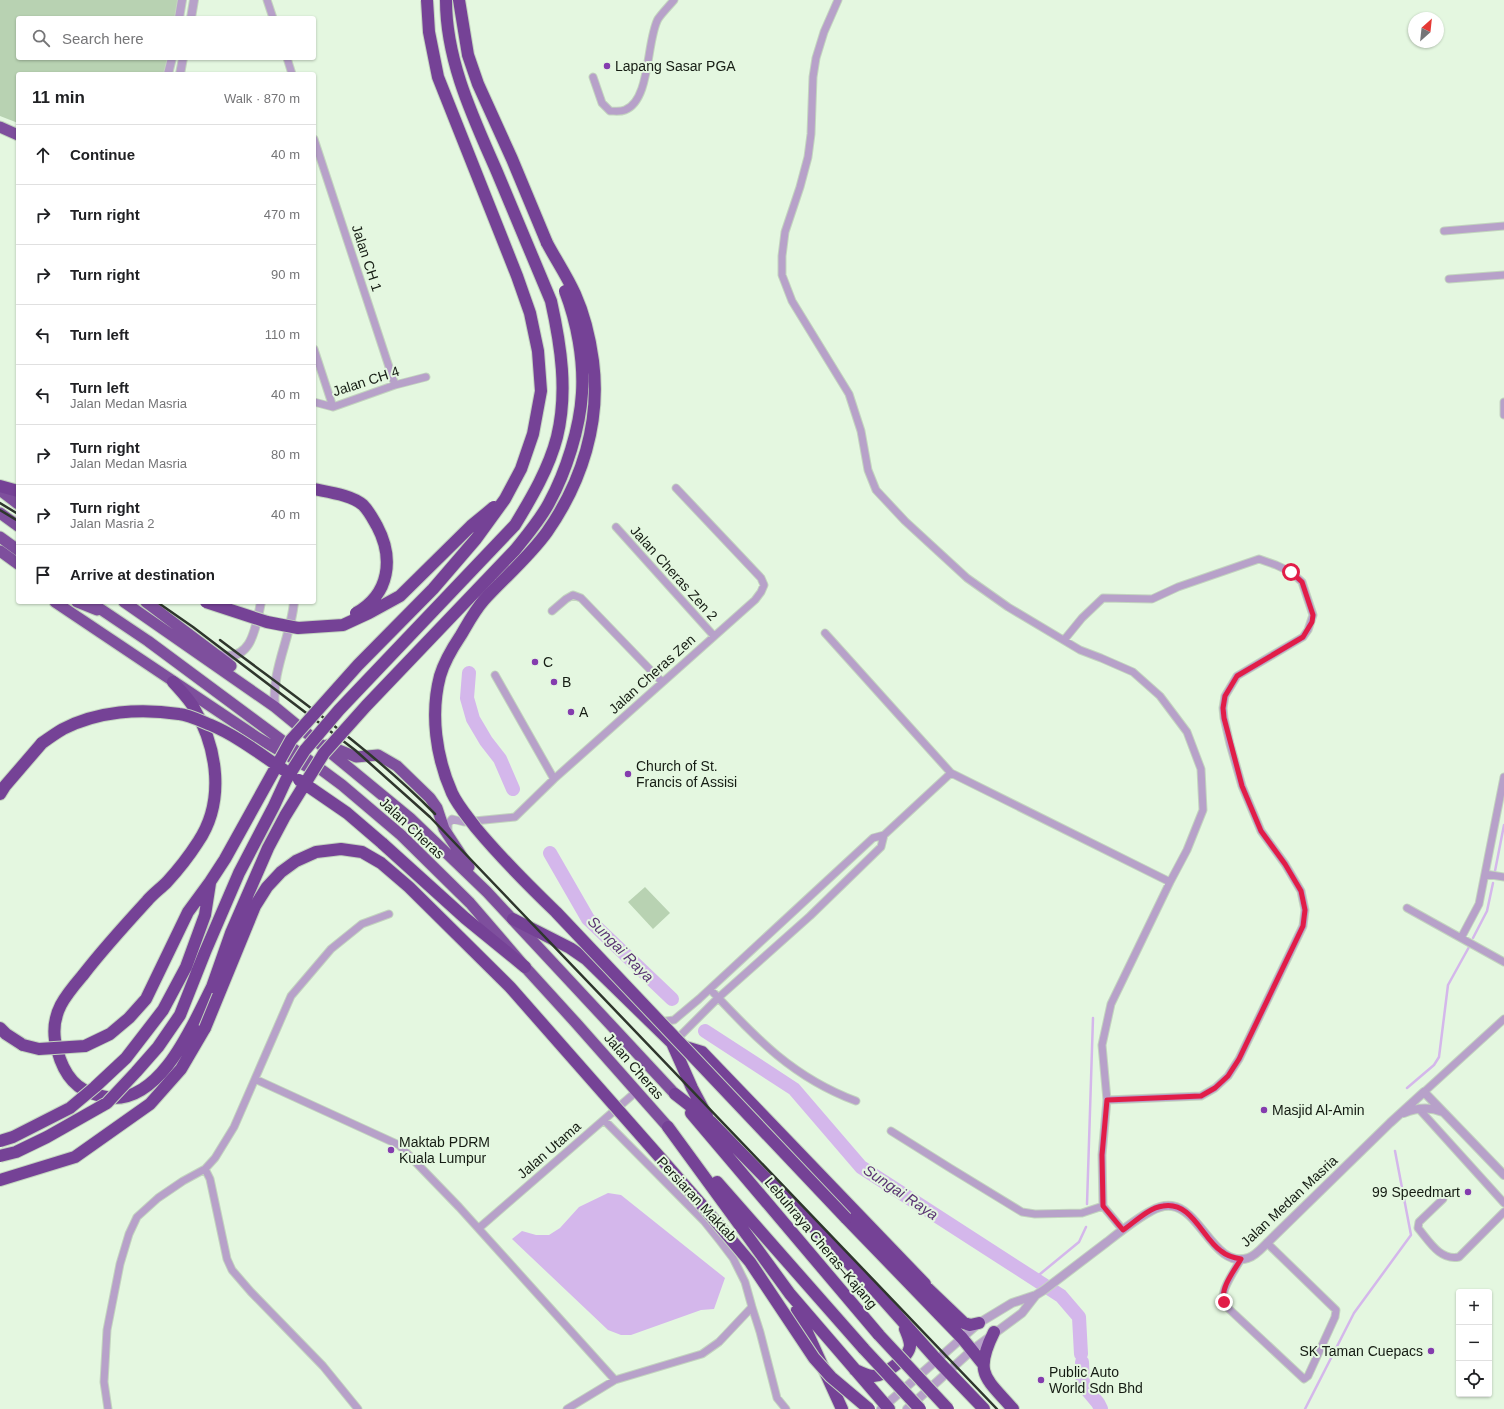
<!DOCTYPE html>
<html lang="en">
<head>
<meta charset="utf-8">
<style>
	body { margin:0; font-family:Helvetica,sans-serif; background:#f2f2f2; color:#202124 }
	.controls { position:absolute; right:12px; bottom:12px; display:grid; overflow:hidden; border-radius:4px; box-shadow:0 1px 3px #0004 }
	.controls button { width:36px; height:36px; display:grid; place-items:center; padding:0; border:0; border-bottom:1px solid #e0e0e0; background:#fff; color:#202124; font:20px sans-serif }
	.compass { position:absolute; left:1408px; top:12px; width:36px; height:36px; border-radius:50%; background:#fff; box-shadow:0 1px 3px #0004; rotate:27deg }
	.stop { position:absolute; width:12px; height:12px; margin:-9px; border:3px solid #e11d48; border-radius:50%; background:#fff }
	.stop.end { background:#e11d48; border-color:#fff; box-shadow:0 1px 4px #0008 }
	.list { margin:0; padding:0; list-style:none }
	h2 { display:flex; justify-content:space-between; align-items:center; height:52px; margin:0; padding:0 16px; font-size:17px }
	h2 small { font-size:13px; font-weight:400; color:#757577 }
	.list li { display:grid; grid-template-columns:26px 1fr auto; gap:12px; align-items:center; box-sizing:border-box; height:60px; padding:0 16px; border-top:1px solid #e0e0e0 }
	.list b { display:block; font-size:15px; white-space:nowrap }
	.list p { margin:0; font-size:13px; white-space:nowrap; color:#757577 }
	.list em { font-size:13px; font-style:normal; color:#757577 }
	.icon { flex:none; width:22px; height:22px; fill:none; stroke:currentColor; stroke-width:2; stroke-linecap:round; stroke-linejoin:round }
	.map { position:relative; flex:none; width:1504px; height:1409px; overflow:hidden }
	.search { position:absolute; background:#fff; box-shadow:0 1px 3px #0004; left:16px; top:16px; width:300px; height:44px; display:flex; align-items:center; gap:10px; box-sizing:border-box; padding:0 14px; border-radius:4px; color:#757577; font-size:15px }
	.panel { position:absolute; background:#fff; box-shadow:0 1px 3px #0004; left:16px; top:72px; width:300px; height:532px; border-radius:4px }
	.map>svg:first-child { display:block }
	.green { fill:#b8d2b2 }
	.water { fill:#d4b7eb }
	.lines { fill:none; stroke-linecap:round; stroke-linejoin:round }
	.stream { stroke:#d4b7eb; stroke-width:2.5 }
	.river { stroke:#d4b7eb; stroke-width:14 }
	.minor-casing { stroke:#c3d4bf; stroke-width:9 }
	.tertiary-casing { stroke:#c3d4bf; stroke-width:10 }
	.trunk-casing { stroke:#c3d4bf; stroke-width:13 }
	.motorway-casing { stroke:#c3d4bf; stroke-width:14 }
	.minor { stroke:#b7a1c9; stroke-width:7 }
	.tertiary { stroke:#b7a1c9; stroke-width:8 }
	.trunk { stroke:#7e4f9d; stroke-width:11 }
	.motorway { stroke:#754296; stroke-width:12 }
	.rail { stroke:#2e362c; stroke-width:2.5 }
	.motorway-bridge-casing { stroke:#c3d4bf; stroke-width:14; stroke-linecap:butt }
	.motorway-bridge { stroke:#754296; stroke-width:12 }
	.route { stroke:#e11d48; stroke-width:5 }
	.poi-dot { fill:#843cae; stroke:#e4f7e0; stroke-width:1.5 }
	.labels { text-anchor:middle; dominant-baseline:central; stroke-width:4; stroke-linejoin:round; paint-order:stroke }
	.poi-label { font-size:14px; fill:#151c13; stroke:#e4f7e0; text-anchor:start }
	.street-label { font-size:14px; fill:#151c13; stroke:#e4f7e0 }
	.water-label { font-size:15px; font-style:italic; fill:#5a3473; stroke:#e4f7e0 }
</style>
</head>
<body>
<div class="map">
<svg width="1504" height="1409" viewBox="0 0 1504 1409">
	<rect width="100%" height="100%" fill="#e4f7e0"/>
	<!-- green -->
	<path class="green" d="M0,0H179L176,18H18V58H170L166,74H18V123L0,116Z
		M645,887L670,913L653,929L628,902Z"/>
	<!-- water -->
	<path class="water" d="M608,1193L621,1195L725,1278L714,1309L701,1310L631,1335H621L608,1330L512,1239L522,1231L536,1235H549L560,1228L579,1207Z"/>
	<g class="lines">
		<!-- stream -->
		<path class="stream" d="M1495,871L1504,825
			M1473,938L1487,911L1493,883
			M1407,1088L1434,1065L1439,1057L1448,985L1469,947
			M1087,1204L1093,1018
			M1034,1279L1079,1242L1086,1227
			M1305,1409L1354,1313L1411,1235L1395,1151"/>
		<!-- river -->
		<path class="river" d="M469,673L467,698L473,719L486,741L500,759L513,789
			M550,853L588,919L672,999
			M705,1031L794,1089L861,1167L1061,1296L1079,1317L1081,1354
			M1082,1362L1083,1385L1098,1403L1101,1409"/>
		<defs>
			<path id="minor" d="M267,0L273,18
				M838,0L824,32L816,58L813,77L811,134L808,157L800,187L785,232L782,256V275L792,301L849,394L861,431L868,470L876,490L905,521L967,578L1008,607L1080,650L1101,658L1133,672L1160,696L1187,732L1201,769L1203,810L1187,850L1170,882L1111,1004L1102,1045L1107,1100L1102,1155L1103,1206L1123,1230
				M287,58L292,74
				M593,77L602,103L610,111C615,111 620,112 625,110C651,100 646,41 658,19C662,13 669,6 674,0
				M314,139L395,385
				M1444,231L1504,226
				M1449,279L1504,275
				M314,349L333,407
				M314,402L333,407L395,385L426,377
				M1504,402V415
				M616,527L714,636
				M552,611L566,599L573,595L581,598L662,682
				M825,633L951,773L1170,882
				M1064,640L1082,618L1103,598L1152,599L1178,587L1259,559L1276,565L1291,572L1302,582L1313,615L1308,630L1303,637L1237,676L1225,696L1223,708L1224,718L1230,744L1242,786L1261,831L1285,864L1301,891L1305,910L1303,926L1239,1059L1228,1076L1215,1088L1201,1096L1107,1100
				M495,675L554,779
				M448,833V824L452,819L464,822L515,817L554,779L755,600L761,592L764,585L761,578L676,488
				M1485,874L1504,877
				M1407,908L1504,962
				M1461,938L1479,904L1504,777
				M710,989C756,1038 792,1077 856,1101
				M658,1022L674,1020L699,999L873,838L884,835L951,773
				M675,1041L718,998L810,916L881,847L884,835
				M255,1079L399,1145L459,1207L615,1380
				M1424,1092L1504,1019
				M1419,1109L1504,1203
				M604,1120L704,1221L720,1241L733,1258L745,1282L752,1307L760,1332L777,1398L786,1409
				M891,1131L950,1168L1022,1212L1035,1214L1082,1213L1103,1206
				M205,1169L210,1179L227,1259L232,1270L251,1292L323,1366L358,1409
				M1443,1199L1419,1222L1418,1228C1429,1241 1440,1261 1459,1257L1504,1212
				M479,1228L637,1091
				M1241,1259C1236,1268 1222,1288 1223,1298C1223,1302 1227,1305 1229,1309L1304,1379L1308,1376L1335,1317L1336,1310L1267,1243
				M108,1409L104,1382L107,1330L120,1264L129,1234L137,1217L158,1198L183,1181L205,1169L215,1158L234,1127L291,996L331,949L362,924L389,914
				M567,1409L615,1380L702,1354L719,1342L752,1307"/>
			<path id="tertiary" d="M179,18L182,0
				M191,18L194,0
				M168,74L172,58
				M180,74L183,58
				M217,654C252,665 256,626 261,602
				M275,707C271,671 291,637 294,602
				M1404,1113C1416,1108 1430,1107 1443,1112
				M881,1409L979,1323L1012,1303L1036,1295L1044,1290C1065,1274 1086,1258 1107,1242C1121,1231 1136,1219 1151,1211C1158,1207 1165,1205 1172,1206C1201,1210 1215,1269 1248,1258C1255,1256 1262,1248 1267,1243L1390,1123L1424,1092L1504,1175
				M907,1409L972,1350L1022,1313L1036,1295"/>
			<path id="trunk" d="M0,127L18,135
				M0,490L18,504
				M0,513L18,526
				M0,537L18,550
				M0,551L18,564
				M55,602L258,738L306,766
				M77,602L97,610
				M90,602L148,641L342,785L401,835L470,903L525,967L576,1023L668,1127
				M124,602L275,707L410,818L487,892L675,1094
				M146,602L231,666
				M327,745L356,757L378,755L397,766L430,798L437,808L444,829L469,867"/>
			<path id="motorway" d="M459,0L468,55L478,84L512,159L547,243
				M0,486L18,491
				M173,682C180,690 189,699 194,708C218,749 225,802 198,842C189,856 178,870 167,882C160,889 153,894 147,901C125,925 103,949 83,975C66,995 51,1012 55,1040C59,1062 68,1085 91,1093C97,1095 104,1097 111,1098C162,1101 193,1024 212,987
				M0,794L5,786L42,743
				M382,843L465,918L525,967
				M513,919L570,948L586,959L672,1043L692,1088L707,1116
				M0,1028L6,1034L23,1045
				M679,1045L702,1052L925,1284
				M675,1094L711,1122L872,1287L937,1360L984,1409
				M691,1113L879,1335
				M668,1127L790,1294L889,1409
				M0,1180L75,1157L150,1104L181,1069L205,1028
				M717,1182L864,1349
				M846,1218L962,1338L983,1364
				M919,1280L964,1323L970,1325L979,1323
				M797,1310L842,1409
				M994,1332C973,1374 986,1378 1013,1409
				M855,1370C861,1372 867,1376 873,1376C883,1377 909,1357 910,1346C910,1340 907,1334 905,1329"/>
		</defs>
		<!-- minor casing -->
		<use href="#minor" class="minor-casing"/>
		<!-- tertiary casing -->
		<use href="#tertiary" class="tertiary-casing"/>
		<!-- trunk casing -->
		<use href="#trunk" class="trunk-casing"/>
		<!-- motorway casing -->
		<use href="#motorway" class="motorway-casing"/>
		<!-- minor -->
		<use href="#minor" class="minor"/>
		<!-- tertiary -->
		<use href="#tertiary" class="tertiary"/>
		<!-- trunk -->
		<use href="#trunk" class="trunk"/>
		<!-- motorway -->
		<use href="#motorway" class="motorway"/>
		<!-- rail -->
		<path class="rail" d="M0,503L18,514
			M0,510L18,521
			M157,602L193,627L355,750L430,817L997,1409
			M220,640C294,696 370,748 435,814"/>
		<defs>
			<path id="motorway-bridge" d="M547,243C556,260 567,276 575,294C584,314 590,339 593,361C601,422 582,482 547,532C529,557 505,577 484,600C475,610 468,623 461,635C453,647 444,662 440,676C430,714 436,757 452,793C458,806 468,817 476,828C501,858 528,885 556,912L846,1218
				M314,489C328,492 352,495 363,505C369,511 373,519 377,526C394,558 390,594 356,613
				M206,602L267,622L298,628L343,625L369,613L400,596L471,526L494,507
				M42,743C49,738 56,733 63,729C98,711 140,708 179,714C189,715 201,721 211,725C237,736 260,754 284,770
				M299,780L347,813L382,843
				M212,987L231,933L268,848L285,816L324,753L366,706L515,550C527,535 540,520 549,503C566,472 580,428 582,393C584,360 577,322 565,291
				M205,1028L255,906L267,887L281,872L296,861L316,852L341,849L362,852L381,863L409,887L510,987L701,1204L750,1262L814,1358L831,1377L869,1409
				M23,1045L39,1049L85,1046L110,1034L129,1018L146,999L188,912L210,882L225,859L291,740L358,665L433,589L476,539L505,499L521,469L533,434L541,391L538,351L530,313L517,276L438,77L429,32L427,0
				M0,1141L13,1137L70,1108L95,1087L126,1058L163,1010L186,967L205,915L210,883
				M0,1156L16,1152L47,1137L107,1103L136,1072L158,1047L180,1015L205,952L239,873L274,806L286,780L305,750L339,710L515,525C532,497 549,468 557,437C568,392 561,346 551,301C533,258 515,215 497,172C473,117 446,61 446,0
				M879,1335L948,1409
				M864,1349L920,1409"/>
		</defs>
		<!-- motorway-bridge casing -->
		<use href="#motorway-bridge" class="motorway-bridge-casing"/>
		<!-- motorway-bridge -->
		<use href="#motorway-bridge" class="motorway-bridge"/>
	</g>
	<g class="lines">
		<!-- route -->
		<path class="route" d="M1224,1302C1220,1288 1234,1271 1241,1259C1234,1258 1227,1256 1221,1251C1202,1238 1192,1201 1163,1206C1148,1208 1135,1222 1123,1230L1103,1206L1102,1155L1107,1100L1201,1096L1215,1088L1228,1076L1239,1059L1303,926L1305,910L1301,891L1285,864L1261,831L1242,786L1224,718L1223,708L1225,696L1237,676L1303,637L1312,622L1313,615L1302,582L1291,572"/>
	</g>
	<!-- markers -->
	<g class="poi-dot">
		<circle cx="607" cy="66" r="4"/>
		<circle cx="535" cy="662" r="4"/>
		<circle cx="554" cy="682" r="4"/>
		<circle cx="571" cy="712" r="4"/>
		<circle cx="628" cy="774" r="4"/>
		<circle cx="1264" cy="1110" r="4"/>
		<circle cx="391" cy="1150" r="4"/>
		<circle cx="1468" cy="1192" r="4"/>
		<circle cx="1431" cy="1351" r="4"/>
		<circle cx="1041" cy="1380" r="4"/>
	</g>
	<g class="labels">
		<!-- poi labels -->
		<g class="poi-label">
			<text x="615" y="66">Lapang Sasar PGA</text>
			<text x="543" y="662">C</text>
			<text x="562" y="682">B</text>
			<text x="579" y="712">A</text>
			<text x="636" y="766">Church of St.<tspan x="636" dy="16">Francis of Assisi</tspan></text>
			<text x="1272" y="1110">Masjid Al-Amin</text>
			<text x="399" y="1142">Maktab PDRM<tspan x="399" dy="16">Kuala Lumpur</tspan></text>
			<text x="1460" y="1192" text-anchor="end">99 Speedmart</text>
			<text x="1423" y="1351" text-anchor="end">SK Taman Cuepacs</text>
			<text x="1049" y="1372">Public Auto<tspan x="1049" dy="16">World Sdn Bhd</tspan></text>
		</g>
		<!-- street labels -->
		<g class="street-label">
			<text transform="translate(367 258) rotate(72)">Jalan CH 1</text>
			<text transform="translate(366 381) rotate(-18)">Jalan CH 4</text>
			<text transform="translate(674 573) rotate(48)">Jalan Cheras Zen 2</text>
			<text transform="translate(652 674) rotate(-42)">Jalan Cheras Zen</text>
			<text transform="translate(412 828) rotate(43)">Jalan Cheras</text>
			<text transform="translate(634 1066) rotate(49)">Jalan Cheras</text>
			<text transform="translate(549 1150) rotate(-41)">Jalan Utama</text>
			<text transform="translate(697 1199) rotate(47)">Persiaran Maktab</text>
			<text transform="translate(1289 1201) rotate(-43)">Jalan Medan Masria</text>
			<text transform="translate(821 1243) rotate(50)">Lebuhraya Cheras–Kajang</text>
		</g>
		<!-- water labels -->
		<g class="water-label">
			<text transform="translate(621 949) rotate(45)">Sungai Raya</text>
			<text transform="translate(901 1192) rotate(34)">Sungai Raya</text>
		</g>
	</g>
</svg>
<div class="controls">
<button>+</button>
<button>−</button>
<button><svg class="icon" aria-label="locate" viewBox="0 0 24 24"><circle cx="12" cy="12" r="6"/><path d="M12 2v4M12 18v4M2 12h4M18 12h4"/></svg></button>
</div>
<svg class="compass" viewBox="-18 -18 36 36"><path d="M0-13l5 13h-10z" fill="#e53935"/><path d="M0 13l5-13h-10z" fill="#757577"/></svg>
<div class="stop" style="left:1291px;top:572px"></div>
<div class="stop end" style="left:1224px;top:1302px"></div>
<div class="search"><svg class="icon" aria-label="search" viewBox="0 0 24 24"><circle cx="10" cy="10" r="6"/><path d="M15 15l6 6"/></svg>Search here</div>
<section class="panel">
<h2>11 min<small>Walk · 870 m</small></h2>
<ul class="list">
<li><svg class="icon" aria-label="ahead" viewBox="0 0 24 24"><path d="M12 20V5M6 11l6-6 6 6"/></svg><div><b>Continue</b></div><em>40 m</em></li>
<li><svg class="icon" aria-label="right" viewBox="0 0 24 24"><path d="M7 20v-9h11M14 6l5 5-5 5"/></svg><div><b>Turn right</b></div><em>470 m</em></li>
<li><svg class="icon" aria-label="right" viewBox="0 0 24 24"><path d="M7 20v-9h11M14 6l5 5-5 5"/></svg><div><b>Turn right</b></div><em>90 m</em></li>
<li><svg class="icon" aria-label="left" viewBox="0 0 24 24"><path d="M17 20v-9H6M10 6l-5 5 5 5"/></svg><div><b>Turn left</b></div><em>110 m</em></li>
<li><svg class="icon" aria-label="left" viewBox="0 0 24 24"><path d="M17 20v-9H6M10 6l-5 5 5 5"/></svg><div><b>Turn left</b><p>Jalan Medan Masria</p></div><em>40 m</em></li>
<li><svg class="icon" aria-label="right" viewBox="0 0 24 24"><path d="M7 20v-9h11M14 6l5 5-5 5"/></svg><div><b>Turn right</b><p>Jalan Medan Masria</p></div><em>80 m</em></li>
<li><svg class="icon" aria-label="right" viewBox="0 0 24 24"><path d="M7 20v-9h11M14 6l5 5-5 5"/></svg><div><b>Turn right</b><p>Jalan Masria 2</p></div><em>40 m</em></li>
<li><svg class="icon" aria-label="arrive" viewBox="0 0 24 24"><path d="M6 21V4h12l-3 4 3 4H6"/></svg><div><b>Arrive at destination</b></div></li>
</ul>
</section>
</div>
</body>
</html>
